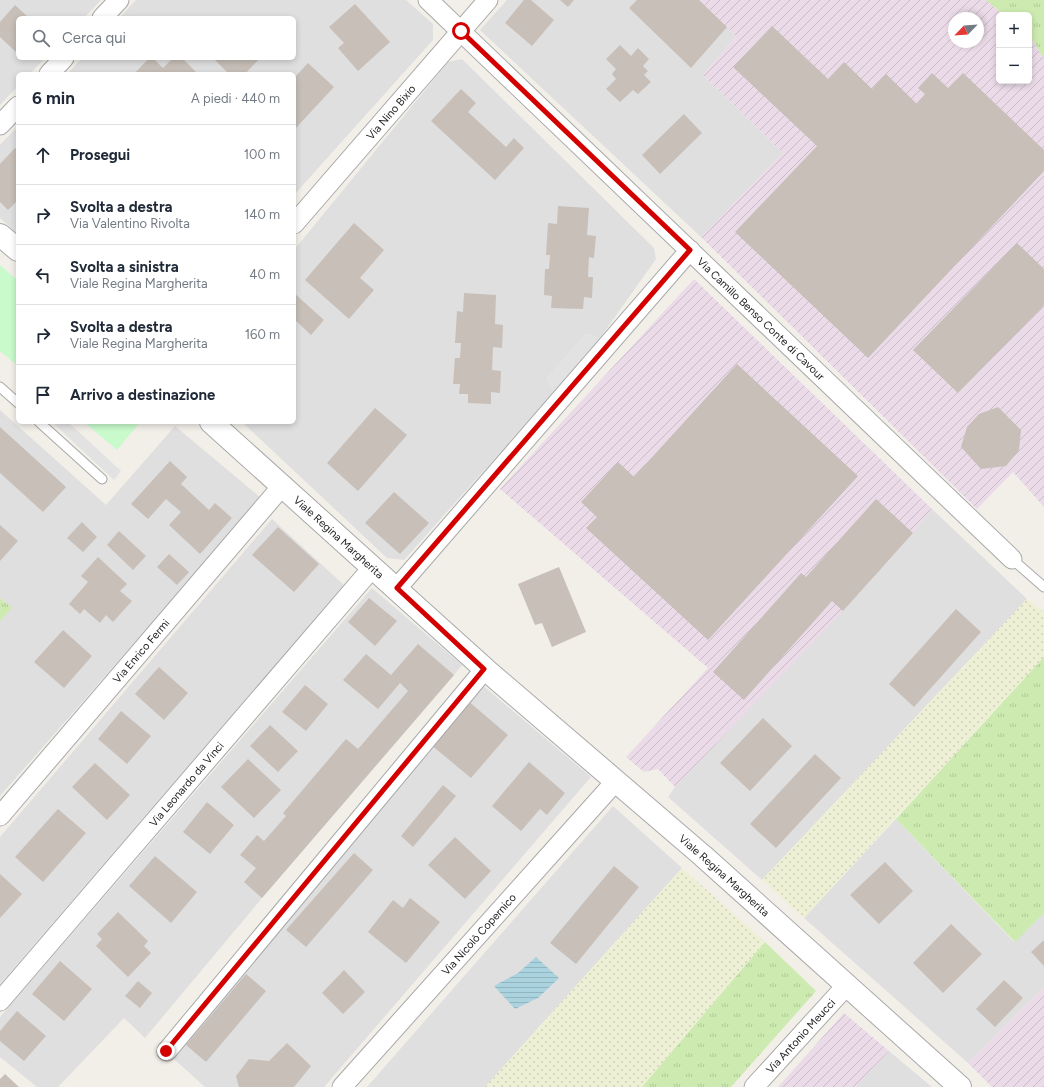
<!DOCTYPE html>
<html lang="it">
<head>
<meta charset="utf-8">
<style>
	body { margin:0; font-family:Figtree,sans-serif; background:#f2f2f3; color:#1f2937 }
	.controls { position:absolute; right:12px; top:12px; display:grid; overflow:hidden; border-radius:6px; box-shadow:0 2px 6px #0003 }
	.controls button { width:36px; height:36px; display:grid; place-items:center; padding:0; border:0; border-bottom:1px solid #e0e1e3; background:#fff; color:#1f2937; font:20px sans-serif }
	.compass { position:absolute; left:948px; top:12px; width:36px; height:36px; border-radius:50%; background:#fff; box-shadow:0 2px 6px #0003; rotate:245deg }
	.stop { position:absolute; width:12px; height:12px; margin:-9px; border:3px solid #d40000; border-radius:50%; background:#fff }
	.stop.end { background:#d40000; border-color:#fff; box-shadow:0 1px 4px #0008 }
	.list { margin:0; padding:0; list-style:none }
	h2 { display:flex; justify-content:space-between; align-items:center; height:52px; margin:0; padding:0 16px; font-size:17px }
	h2 small { font-size:13px; font-weight:400; color:#747a83 }
	.list li { display:grid; grid-template-columns:26px 1fr auto; gap:12px; align-items:center; box-sizing:border-box; height:60px; padding:0 16px; border-top:1px solid #e0e1e3 }
	.list b { display:block; font-size:15px; white-space:nowrap }
	.list p { margin:0; font-size:13px; white-space:nowrap; color:#747a83 }
	.list em { font-size:13px; font-style:normal; color:#747a83 }
	.icon { flex:none; width:22px; height:22px; fill:none; stroke:currentColor; stroke-width:2; stroke-linecap:round; stroke-linejoin:round }
	.map { position:relative; flex:none; width:1044px; height:1087px; overflow:hidden }
	.search { position:absolute; background:#fff; box-shadow:0 2px 6px #0003; left:16px; top:16px; width:280px; height:44px; display:flex; align-items:center; gap:10px; box-sizing:border-box; padding:0 14px; border-radius:6px; color:#747a83; font-size:15px }
	.panel { position:absolute; background:#fff; box-shadow:0 2px 6px #0003; left:16px; top:72px; width:280px; height:352px; border-radius:6px }
	.map>svg:first-child { display:block }
	.residential { fill:#e0dfdf }
	.industrial { fill:url(#industrial-furrows); fill-rule:evenodd }
	.farmland { fill:url(#farmland-dots) }
	.grass { fill:url(#grass-tufts) }
	.park { fill:#c8facc }
	.parking { fill:#e2e2e2 }
	.water { fill:url(#water-rules) }
	.building { fill:#c7bfb8 }
	.lines { fill:none; stroke-linecap:round; stroke-linejoin:round }
	.service-casing { stroke:#a9a9a9; stroke-width:11 }
	.minor-casing { stroke:#a9a9a9; stroke-width:21 }
	.tertiary-casing { stroke:#a9a9a9; stroke-width:24 }
	.service { stroke:#fff; stroke-width:9 }
	.minor { stroke:#fff; stroke-width:19 }
	.tertiary { stroke:#fff; stroke-width:22 }
	.route { stroke:#d40000; stroke-width:5 }
	.labels { text-anchor:middle; dominant-baseline:central; stroke-width:4; stroke-linejoin:round; paint-order:stroke }
	.street-label { font-size:11px; fill:#222; stroke:#fff }
</style>
</head>
<body>
<div class="map">
<svg width="1044" height="1087" viewBox="0 0 1044 1087">
	<defs>
		<pattern id="industrial-furrows" width="10" height="10" patternUnits="userSpaceOnUse"><rect width="10" height="10" fill="#ebdbe8"/><path d="M-1 1l2-2M0 10L10 0M9 11l2-2" fill="none" stroke="#c9bcc7"/></pattern>
		<pattern id="farmland-dots" width="8" height="8" patternUnits="userSpaceOnUse"><rect width="8" height="8" fill="#eef0d5"/><path d="M2 2h.1M6 6h.1" fill="none" stroke="#ccceb7" stroke-width="1.8" stroke-linecap="round"/></pattern>
		<pattern id="grass-tufts" width="24" height="20" patternUnits="userSpaceOnUse"><rect width="24" height="20" fill="#cdebb0"/><path d="M3 7l-1-3M5 7V3M7 7l1-3M15 17l-1-3M17 17v-4M19 17l1-3" fill="none" stroke="#b0c997"/></pattern>
		<pattern id="water-rules" width="6" height="5" patternUnits="userSpaceOnUse"><rect width="6" height="5" fill="#aad3df"/><path d="M0 2.5h6" fill="none" stroke="#92b5bf"/></pattern>
	</defs>
	<rect width="100%" height="100%" fill="#f2efe9"/>
	<!-- residential -->
	<path class="residential" d="M0,0H101L84,18H18V58H45L30,74H18V86L0,105Z
		M136,0H406L433,24V40L294,195V74H67L82,58H294V18H119Z
		M507,0H699L736,36L703,75L783,153L701,237L480,30Z
		M462,59L654,248L656,259L600,338L586,334L547,378L554,392L404,560L387,558L242,422H294V250L448,62Z
		M18,126V234L0,218V145Z
		M0,410L106,505L175,426L261,498L0,796V621L11,608L0,598Z
		M932,509L1027,599L762,880L668,797L675,787L913,533Z
		M272,519L344,585L0,984V837Z
		M372,588L462,665L454,675L262,898L145,1038L124,1018L58,1087H37L0,1057V1017Z
		M480,683L591,777L324,1087H205L173,1058Z
		M613,806L682,868L485,1087H367Z
		M896,819L1014,942L1044,913V987L968,1063L804,918Z
		M889,1051L932,1087H855Z"/>
	<!-- industrial -->
	<path class="industrial" d="M699,0H986L1004,15H999V81H1029V36L1032,39L1044,59V507L1013,472L977,509L701,237L783,153L703,75L736,36ZM954,18H978V42H954Z
		M694,279L932,509L913,533L843,611L675,787L658,769L644,772L626,757L708,668L500,489Z
		M1044,987V1087H992L968,1063Z
		M844,1013L889,1051L855,1087H778Z"/>
	<!-- farmland -->
	<path class="farmland" d="M1027,599L1044,612V657L804,918L762,880Z
		M682,868L765,942L642,1087H485Z"/>
	<!-- grass -->
	<path class="grass" d="M986,0H1044V59L1032,39L1029,36V15H1004Z
		M0,598L12,608L0,621Z
		M1044,657V913L1015,942L896,819Z
		M765,942L816,991L731,1087H642Z"/>
	<!-- park -->
	<path class="park" d="M0,265L18,281V366L0,351Z
		M84,422H140L117,450Z"/>
	<!-- parking -->
	<path class="parking" d="M586,334L600,338L554,392L547,378Z
		M52,422H68L121,471L114,480Z"/>
	<!-- water -->
	<path class="water" d="M536,957L559,978L538,998L515,1009L494,986L518,973Z"/>
	<!-- building -->
	<path class="building" d="M524,0H531L554,20L532,46L505,23Z
		M560,0H574L568,7Z
		M637,0H699L727,27L691,68L629,8Z
		M355,4L390,42L358,71L338,48L344,43L329,27Z
		M15,5L29,18H18V54L0,37V22Z
		M772,26L828,79L844,62L872,89L886,74L917,104L925,94L918,88L932,73L948,88L963,73L1044,150V171L868,358L735,232L817,146L733,67Z
		M620,45L631,56L638,48L649,59L643,66L648,71L644,75L651,82L638,94L633,90L620,102L606,89L616,79L612,74L616,69L606,59Z
		M149,58H153L163,68L173,58H182L198,74H134Z
		M213,58H260L245,74H229Z
		M308,63L334,87L294,130V78Z
		M461,89L476,103L468,112L506,147L514,138L524,148L495,180L431,121Z
		M684,114L702,133L660,174L642,155Z
		M15,148L18,150V200L8,210L0,202V164Z
		M558,206L589,208L587,235L596,236L594,258L589,257L588,277H593L592,298L584,297L583,309L551,308L552,296L544,295L545,269H549L550,255H546L548,223L557,224Z
		M354,223L384,250L360,278L374,290L349,319L305,280Z
		M1017,243L1044,269V305L958,393L913,350Z
		M294,293L324,320L311,335L294,319Z
		M464,293L496,295L495,324L503,325L502,348L493,347L492,370L501,371L500,393L491,392V404L468,403V394H459L460,384H453L455,358H460L461,343H455L457,311L463,312Z
		M737,364L858,476L708,640L586,528L597,517L581,502L618,462L634,477Z
		M998,407L1021,430L1019,450L1006,466L981,469L961,447L967,427L979,414Z
		M375,408L407,435L358,491L327,463Z
		M0,427L66,487L43,512L0,473Z
		M170,461L187,477L181,484L209,510L215,503L232,518L200,554L169,525L181,512L166,499L148,519L131,504Z
		M394,492L429,523L400,554L365,523Z
		M876,499L913,533L843,611L832,601L744,700L713,672L801,573L806,577Z
		M82,522L97,537L83,552L67,538Z
		M0,525L18,541L0,561Z
		M278,527L319,564L294,592L252,555Z
		M119,531L146,556L133,570L107,545Z
		M169,554L189,572L177,585L157,567Z
		M98,557L127,584L120,591L132,601L113,622L106,615L100,623L84,609L80,614L69,604L88,582L81,576Z
		M559,567L586,632L552,647L542,623L535,625L518,584Z
		M369,598L397,621L375,646L348,622Z
		M956,609L981,632L914,707L889,684Z
		M63,630L92,656L64,688L34,662Z
		M418,644L454,675L262,898L244,882L256,868L240,855L257,835L264,841L286,816L283,813L346,739L358,749L408,691L400,683L378,709L343,680L366,654L391,675Z
		M159,667L188,693L164,720L135,694Z
		M305,685L328,704L306,731L282,712Z
		M467,700L508,735L471,778L430,744Z
		M121,711L151,736L127,764L98,739Z
		M763,718L792,746L750,791L720,763Z
		M270,725L298,751L278,772L250,746Z
		M815,754L841,778L776,848L750,824Z
		M248,759L281,790L254,818L221,787Z
		M529,762L565,793L547,815L540,809L521,831L492,806Z
		M95,763L130,795L107,820L72,787Z
		M443,785L456,796L413,847L401,836Z
		M207,802L234,825L210,854L183,832Z
		M58,809L86,833L43,882L15,857Z
		M455,837L491,871L465,899L428,865Z
		M354,853L373,870L306,947L286,930Z
		M155,856L197,892L171,923L129,886Z
		M885,862L913,891L879,924L850,895Z
		M614,866L639,887L576,964L550,943Z
		M0,874L22,894L0,918Z
		M410,898L440,922L406,963L368,932L393,900L403,908Z
		M118,912L148,941L144,946L151,953L128,977L96,946L102,939L97,934Z
		M951,924L982,954L943,993L913,963Z
		M1044,940V966L1031,952Z
		M60,961L92,989L64,1021L32,994Z
		M344,970L365,992L343,1014L322,993Z
		M246,974L266,991L206,1062L186,1045Z
		M1004,980L1023,998L995,1027L976,1009Z
		M138,981L152,993L140,1008L125,996Z
		M17,1011L46,1036L24,1061L0,1041V1031Z
		M287,1043L311,1066L294,1087H239L236,1076L249,1059L269,1061Z
		M5,1074L19,1087H0V1079Z"/>
	<g class="lines">
		<defs>
			<path id="service" d="M0,387L18,403
				M39,422L102,479
				M1012,559L1044,587"/>
			<g id="minor">
				<path id="s1" d="M428,0L1012,559"/>
				<path d="M102,18L119,0"/>
				<path d="M49,74L64,58"/>
				<path d="M0,125L18,106"/>
				<path id="s2" d="M294,224L488,0"/>
				<path d="M397,588L690,250"/>
				<path id="s3" d="M0,816L283,485"/>
				<path id="s4" d="M0,1001L373,567"/>
				<path d="M167,1051L485,669"/>
				<path id="s5" d="M342,1087L615,782"/>
				<path id="s6" d="M754,1087L847,985"/>
			</g>
			<g id="tertiary">
				<path d="M0,235L18,250"/>
				<path id="s7" d="M211,422L485,669L703,856L960,1087"/>
			</g>
		</defs>
		<!-- service casing -->
		<use href="#service" class="service-casing"/>
		<!-- minor casing -->
		<use href="#minor" class="minor-casing"/>
		<!-- tertiary casing -->
		<use href="#tertiary" class="tertiary-casing"/>
		<!-- service -->
		<use href="#service" class="service"/>
		<!-- minor -->
		<use href="#minor" class="minor"/>
		<!-- tertiary -->
		<use href="#tertiary" class="tertiary"/>
	</g>
	<g class="lines">
		<!-- route -->
		<path class="route" d="M166,1051L484,669L397,588L690,250L461,31"/>
	</g>
	<g class="labels">
		<!-- street labels -->
		<g class="street-label">
			<text stroke="none"><textPath href="#s2" startOffset="148">Via Nino Bixio</textPath></text>
			<text stroke="none"><textPath href="#s1" startOffset="461">Via Camillo Benso Conte di Cavour</textPath></text>
			<text stroke="none"><textPath href="#s7" startOffset="172">Viale Regina Margherita</textPath></text>
			<text stroke="none"><textPath href="#s3" startOffset="217">Via Enrico Fermi</textPath></text>
			<text stroke="none"><textPath href="#s4" startOffset="286">Via Leonardo da Vinci</textPath></text>
			<text stroke="none"><textPath href="#s7" startOffset="685">Viale Regina Margherita</textPath></text>
			<text stroke="none"><textPath href="#s5" startOffset="205">Via Nicolò Copernico</textPath></text>
			<text stroke="none"><textPath href="#s6" startOffset="69">Via Antonio Meucci</textPath></text>
		</g>
	</g>
</svg>
<div class="controls">
<button>+</button>
<button>−</button>
</div>
<svg class="compass" viewBox="-18 -18 36 36"><path d="M0-13l5 13h-10z" fill="#e53935"/><path d="M0 13l5-13h-10z" fill="#747a83"/></svg>
<div class="stop" style="left:461px;top:31px"></div>
<div class="stop end" style="left:166px;top:1051px"></div>
<div class="search"><svg class="icon" aria-label="search" viewBox="0 0 24 24"><circle cx="10" cy="10" r="6"/><path d="M15 15l6 6"/></svg>Cerca qui</div>
<section class="panel">
<h2>6 min<small>A piedi · 440 m</small></h2>
<ul class="list">
<li><svg class="icon" aria-label="ahead" viewBox="0 0 24 24"><path d="M12 20V5M6 11l6-6 6 6"/></svg><div><b>Prosegui</b></div><em>100 m</em></li>
<li><svg class="icon" aria-label="right" viewBox="0 0 24 24"><path d="M7 20v-9h11M14 6l5 5-5 5"/></svg><div><b>Svolta a destra</b><p>Via Valentino Rivolta</p></div><em>140 m</em></li>
<li><svg class="icon" aria-label="left" viewBox="0 0 24 24"><path d="M17 20v-9H6M10 6l-5 5 5 5"/></svg><div><b>Svolta a sinistra</b><p>Viale Regina Margherita</p></div><em>40 m</em></li>
<li><svg class="icon" aria-label="right" viewBox="0 0 24 24"><path d="M7 20v-9h11M14 6l5 5-5 5"/></svg><div><b>Svolta a destra</b><p>Viale Regina Margherita</p></div><em>160 m</em></li>
<li><svg class="icon" aria-label="arrive" viewBox="0 0 24 24"><path d="M6 21V4h12l-3 4 3 4H6"/></svg><div><b>Arrivo a destinazione</b></div></li>
</ul>
</section>
</div>
</body>
</html>
